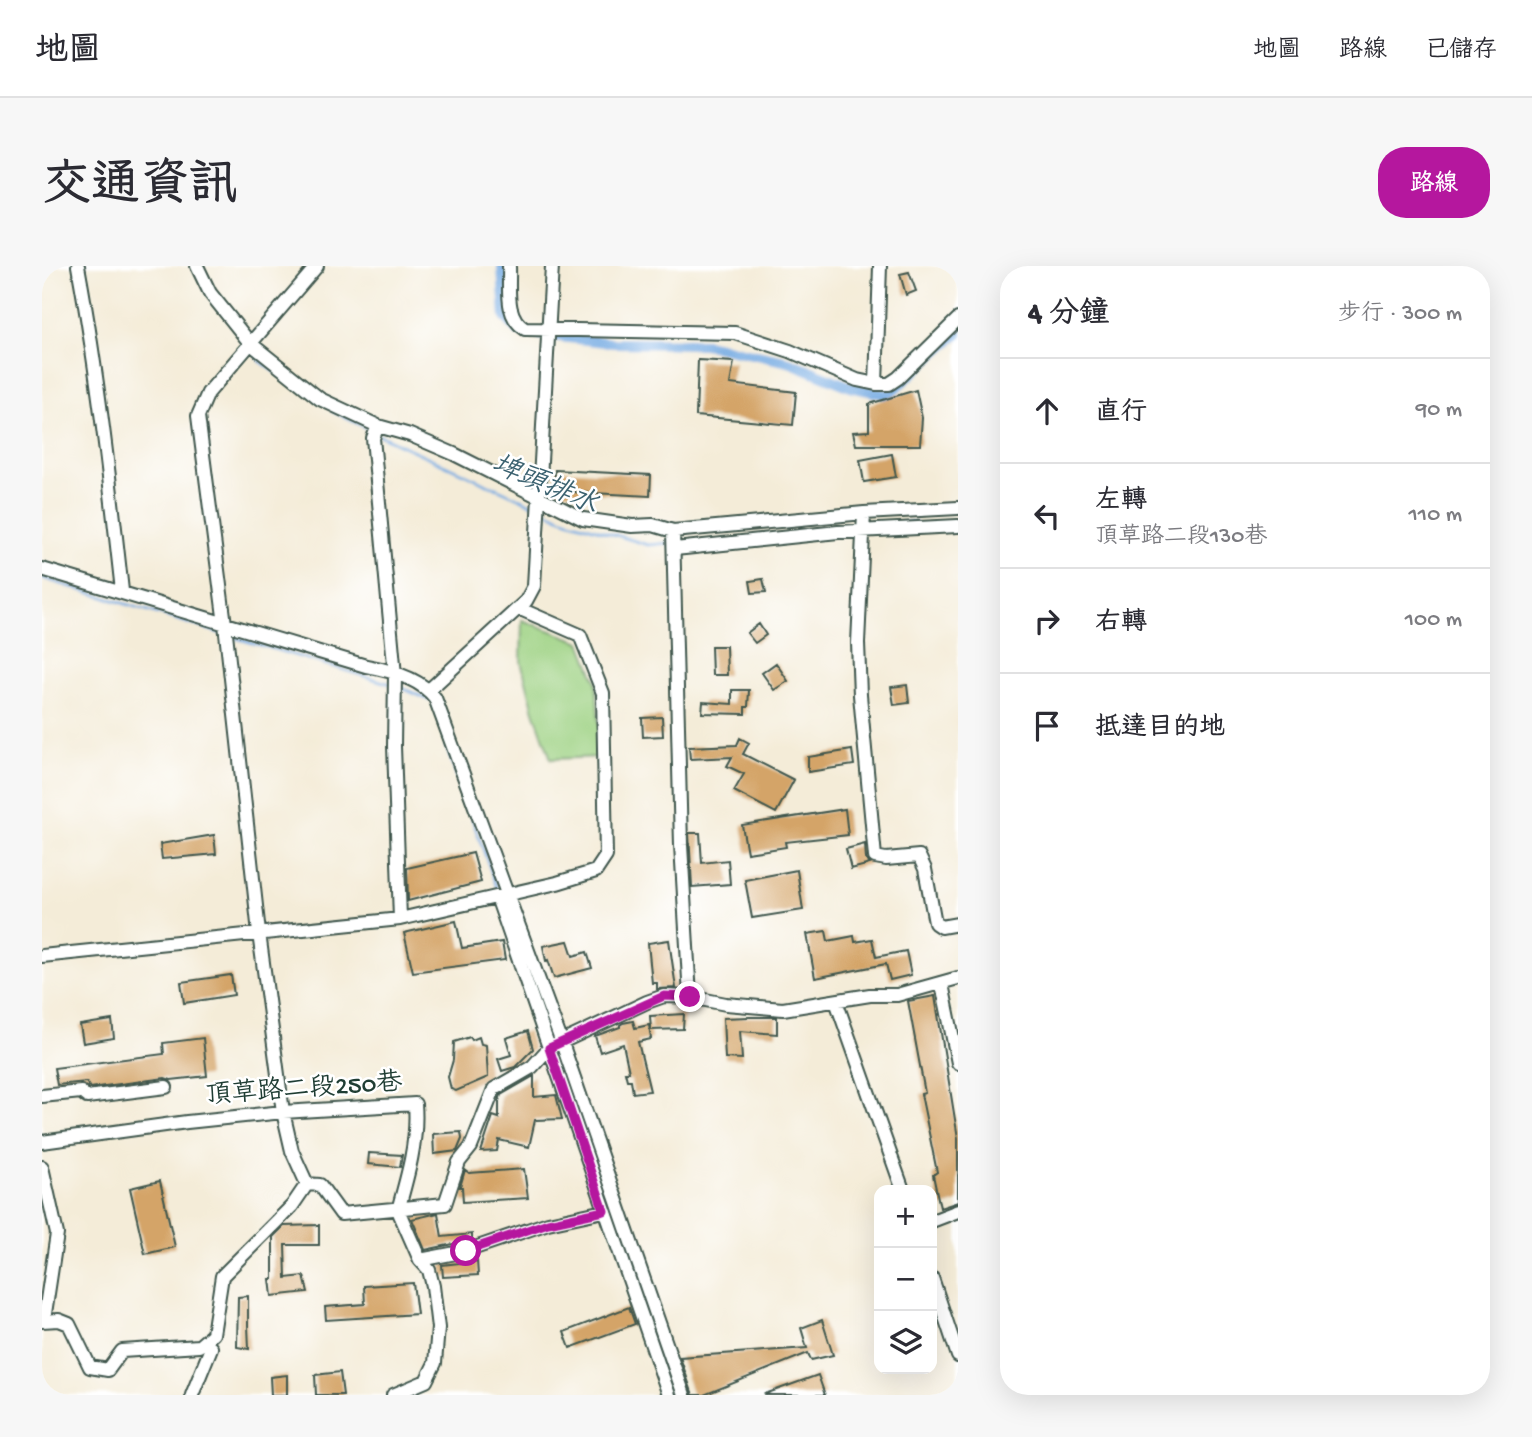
<!DOCTYPE html>
<html lang="zh-TW">
<head>
<meta charset="utf-8">
<style>
	body { margin:0; font-family:"Gochi Hand","LXGW WenKai TC",sans-serif; background:#f7f7f7; color:#2b2b33 }
	.controls { position:absolute; right:21px; bottom:21px; display:grid; overflow:hidden; border-radius:14px; box-shadow:0 7px 28px #0002 }
	.controls button { width:63px; height:63px; display:grid; place-items:center; padding:0; border:0; border-bottom:2px solid #e1e1e2; background:#fff; color:#2b2b33; font:35px sans-serif }
	.stop { position:absolute; width:21px; height:21px; margin:-16px; border:5px solid #b5179e; border-radius:50%; background:#fff }
	.stop.end { background:#b5179e; border-color:#fff; box-shadow:0 2px 7px #0008 }
	.list { margin:0; padding:0; list-style:none }
	h2 { display:flex; justify-content:space-between; align-items:center; height:91px; margin:0; padding:0 28px; font-size:30px }
	h2 small { font-size:23px; font-weight:400; color:#7c7c81 }
	.list li { display:grid; grid-template-columns:46px 1fr auto; gap:21px; align-items:center; box-sizing:border-box; height:105px; padding:0 28px; border-top:2px solid #e1e1e2 }
	.list b { display:block; font-size:26px; white-space:nowrap }
	.list p { margin:0; font-size:23px; white-space:nowrap; color:#7c7c81 }
	.list em { font-size:23px; font-style:normal; color:#7c7c81 }
	.icon { flex:none; width:38px; height:38px; fill:none; stroke:currentColor; stroke-width:2; stroke-linecap:round; stroke-linejoin:round }
	.map { position:relative; flex:none; width:916px; height:1129px; overflow:hidden; border-radius:28px }
	header { display:flex; align-items:center; gap:42px; box-sizing:border-box; height:98px; padding:0 35px; background:#fff; border-bottom:2px solid #e1e1e2 }
	header strong { font-size:33px }
	nav { display:flex; gap:38px; margin-inline-start:auto; font-size:24px }
	.intro { display:flex; align-items:center; justify-content:space-between; box-sizing:border-box; height:168px; padding:0 42px }
	h1 { margin:0; font-size:49px }
	.button { padding:18px 32px; border-radius:28px; background:#b5179e; color:#fff; font-size:24px; font-weight:700 }
	main { display:flex; gap:42px; padding:0 42px }
	aside { flex:1; background:#fff; border-radius:28px; box-shadow:0 7px 28px #0002 }
	.map>svg:first-child { display:block }
	.green { fill:#9dd182; stroke:#5e875b; stroke-width:2 }
	.lines { fill:none; stroke-linecap:round; stroke-linejoin:round }
	.stream { stroke:#74aae2; stroke-width:2.5 }
	.canal { stroke:#74aae2; stroke-width:10 }
	.building { fill:#d4a468 }
	.minor-casing { stroke:#3f574d; stroke-width:16 }
	.minor { stroke:#fff; stroke-width:12 }
	.route { stroke:#b5179e; stroke-width:9 }
	.labels { text-anchor:middle; dominant-baseline:central; stroke-width:5; stroke-linejoin:round; paint-order:stroke }
	.street-label { font-size:26px; fill:#1f3d34; stroke:#fff }
	.water-label { font-size:28px; font-style:italic; fill:#3d6371; stroke:#fff }
</style>
</head>
<body>
<header>
<strong>地圖</strong>
<nav><a>地圖</a><a>路線</a><a>已儲存</a></nav>
</header>
<div class="intro"><h1>交通資訊</h1><a class="button">路線</a></div>
<main>
<div class="map">
<svg width="916" height="1129" viewBox="0 0 916 1129">
	<rect width="100%" height="100%" fill="#fff"/>
	<filter id="ink" filterUnits="userSpaceOnUse"><feTurbulence type="fractalNoise" baseFrequency=".0143" numOctaves="2"/><feDisplacementMap in="SourceGraphic" scale="14" xChannelSelector="R" yChannelSelector="G"/><feConvolveMatrix kernelMatrix="1 2 1 2 8 2 1 2 1" color-interpolation-filters="sRGB"/></filter>
	<filter id="wash" filterUnits="userSpaceOnUse"><feTurbulence type="fractalNoise" baseFrequency=".00686" numOctaves="4" result="noise"/><feDisplacementMap in="SourceGraphic" scale="28" xChannelSelector="R" yChannelSelector="G"/><feGaussianBlur stdDeviation="1.57" result="paint"/><feColorMatrix in="noise" values="0 0 0 0 0 0 0 0 0 0 0 0 0 0 0 0 0 1.4 0 .05"/><feComposite in="paint" operator="in"/></filter>
	<g filter="url(#wash)">
		<rect width="100%" height="100%" fill="#f4ecd8"/>
		<!-- green -->
		<path class="green" d="M480,354L539,376L554,415L559,491L509,493L492,445L479,396Z"/>
		<g class="lines">
			<!-- stream -->
			<path class="stream" d="M212,87L218,95L239,110
				M290,145L328,164
				M337,169L494,240
				M500,243L519,252L606,279L627,277
				M825,258L874,256
				M0,312L181,368
				M187,370L349,418
				M358,421L387,434
				M404,480L456,625
				M530,829L610,1057"/>
			<!-- canal -->
			<path class="canal" d="M460,0L463,51L476,65
				M499,69L572,77L663,78L747,96L809,121L846,129L916,67"/>
		</g>
		<g id="blocks">
			<!-- building -->
			<path class="building" d="M867,6L874,25L864,29L858,8Z
				M656,94L692,96L688,118L754,126L751,159L654,150Z
				M874,124L880,152L878,179H814L811,166L827,165V138Z
				M850,188L854,211L822,216L818,194Z
				M513,204L609,209L608,230L512,225Z
				M721,313L724,326L710,327L708,315Z
				M717,358L724,369L713,377L705,367Z
				M669,380H684L685,409H670Z
				M734,397L746,415L732,424L720,407Z
				M865,419L867,437L852,439L849,421Z
				M690,424H707L706,441H703V448L660,447L661,436L690,438Z
				M620,451L621,470L601,471L600,452Z
				M698,472L707,477L701,488L752,514L734,547L692,525L702,508L685,500L690,491L648,493L647,481L695,479Z
				M810,484L812,499L766,506V491Z
				M803,543L806,569L743,576L744,581L705,587L700,559Z
				M647,567H658L660,597L686,594L688,618L650,621Z
				M172,569L174,588L120,593L118,578Z
				M823,578L824,593L828,598L809,603L804,583Z
				M431,587L439,616L366,635L365,602Z
				M755,604L761,644L710,652L703,614Z
				M414,655L420,682L460,676L463,694L371,706L362,667Z
				M784,665L786,675L812,670L813,676L830,673L834,691L864,685L869,709L848,714L844,698L773,712L765,668Z
				M627,674L634,722L615,723V717H610L606,677Z
				M526,675L531,690L545,686L550,702L512,712L506,694L504,695L501,680Z
				M189,709L192,729L142,737L139,716Z
				M893,730L916,872V936L898,942L891,909L895,906L879,828L883,827L866,735Z
				M642,748L641,763L609,764L608,750Z
				M708,751H735V768L698,765L700,793L683,792L681,752Z
				M70,754L72,772L41,777L38,759Z
				M591,755L593,762L607,759L609,773L596,776L608,825L591,827L589,814H585L583,806H587L581,778L558,786L553,770L578,761V759L581,757Z
				M486,765L491,783L473,801L460,805L456,793L469,789L464,772Z
				M428,771L430,774L437,771L439,778L444,779L446,811L414,825L409,823L406,811L411,794L412,776Z
				M161,772L165,810L129,814L123,812L48,822L44,816L15,819L12,802L122,788L121,777Z
				M492,810V831L514,829L520,853L493,854L487,881L457,874L455,885L439,886L451,850L457,852V835L459,829Z
				M419,866L420,873L415,885L392,888L391,868Z
				M327,887L360,889L358,901L326,898Z
				M482,903L486,932L421,936L420,921H418L423,904L427,907Z
				M118,915L133,981L103,988L88,922Z
				M396,947L400,971L430,968V974L383,984L370,953Z
				M277,959V979H243L244,1012L262,1010L266,1026L230,1030L228,1013H231V971L242,960Z
				M435,995L436,1009L401,1011L400,999Z
				M371,1017L375,1048L284,1054L283,1041L323,1038L322,1020Z
				M206,1030V1059L207,1083L195,1081L196,1031Z
				M587,1041L593,1058L528,1082L522,1066Z
				M780,1054L791,1089L769,1094L766,1087L662,1129H651L638,1091L765,1082L759,1062Z
				M298,1106L301,1129H274L273,1109Z
				M245,1109V1129H229L228,1111Z
				M776,1109L783,1129H724L723,1128Z"/>
		</g>
	</g>
	<g filter="url(#ink)">
		<use href="#blocks" fill-opacity="0" stroke="#3f574d" stroke-width="2"/>
		<g class="lines">
			<defs>
				<path id="minor" d="M36,0C56,108 68,216 80,325
					M155,0L168,27L208,77L278,133L336,160L368,169L412,188L541,253L590,260L611,259L631,265L822,247L916,242
					M467,0C468,22 462,50 483,63L693,67L748,85L815,114L834,118H847L856,112L916,53
					M834,118L838,0
					M336,160L331,172L353,409L352,480L358,653
					M822,247L816,377L818,429L833,591L844,593L877,590L883,603L893,657L899,661L916,658
					M631,265L639,579L648,731
					M633,283L796,266L916,260
					M0,303L324,400C347,404 379,413 393,432L520,777L642,1129
					M387,424L484,335L492,320L510,0
					M455,631L627,1129
					M0,690L358,653L515,617L554,605L564,590L561,427L538,369L476,342
					M900,718L916,797
					M794,735L861,924
					M0,830L39,826L45,831L124,821
					M0,876L145,856L241,846L373,838C376,874 366,909 356,944L378,994L387,1004L391,1020L396,1062L393,1097L384,1115L351,1129
					M0,901L15,968L2,1054
					M265,918L250,885L241,846L217,667L183,358L156,150L166,127L275,0
					M890,955L916,945
					M378,994L424,985L506,957L562,945
					M890,1012L916,1090
					M0,1055L17,1054L27,1058L48,1101L66,1104L80,1085L157,1080L171,1068L180,1010L250,940L265,918L278,919L299,948L403,938L417,896L429,881L452,823L490,801L507,782L605,736L622,730L648,731L684,738L741,743L828,729H855L916,712
					M150,1129L169,1082L162,1076"/>
			</defs>
			<!-- minor casing -->
			<use href="#minor" class="minor-casing"/>
			<!-- minor -->
			<use href="#minor" class="minor"/>
		</g>
	</g>
	<g class="lines" filter="url(#ink)">
		<!-- route -->
		<path class="route" d="M424,985L506,957L562,945L507,782L622,730L648,731"/>
	</g>
	<g class="labels">
		<!-- street labels -->
		<g class="street-label">
			<text transform="translate(262 825) rotate(-4)">頂草路二段250巷</text>
		</g>
		<!-- water labels -->
		<g class="water-label">
			<text transform="translate(502 220) rotate(23)">埤頭排水</text>
		</g>
	</g>
</svg>
<div class="controls">
<button>+</button>
<button>−</button>
<button><svg class="icon" aria-label="layers" viewBox="0 0 24 24"><path d="M12 4l9 5-9 5-9-5zM3 14l9 5 9-5"/></svg></button>
</div>
<div class="stop" style="left:424px;top:985px"></div>
<div class="stop end" style="left:648px;top:731px"></div>
</div>
<aside>
<h2>4 分鐘<small>步行 · 300 m</small></h2>
<ul class="list">
<li><svg class="icon" aria-label="ahead" viewBox="0 0 24 24"><path d="M12 20V5M6 11l6-6 6 6"/></svg><div><b>直行</b></div><em>90 m</em></li>
<li><svg class="icon" aria-label="left" viewBox="0 0 24 24"><path d="M17 20v-9H6M10 6l-5 5 5 5"/></svg><div><b>左轉</b><p>頂草路二段130巷</p></div><em>110 m</em></li>
<li><svg class="icon" aria-label="right" viewBox="0 0 24 24"><path d="M7 20v-9h11M14 6l5 5-5 5"/></svg><div><b>右轉</b></div><em>100 m</em></li>
<li><svg class="icon" aria-label="arrive" viewBox="0 0 24 24"><path d="M6 21V4h12l-3 4 3 4H6"/></svg><div><b>抵達目的地</b></div></li>
</ul>
</aside>
</main>
</body>
</html>
